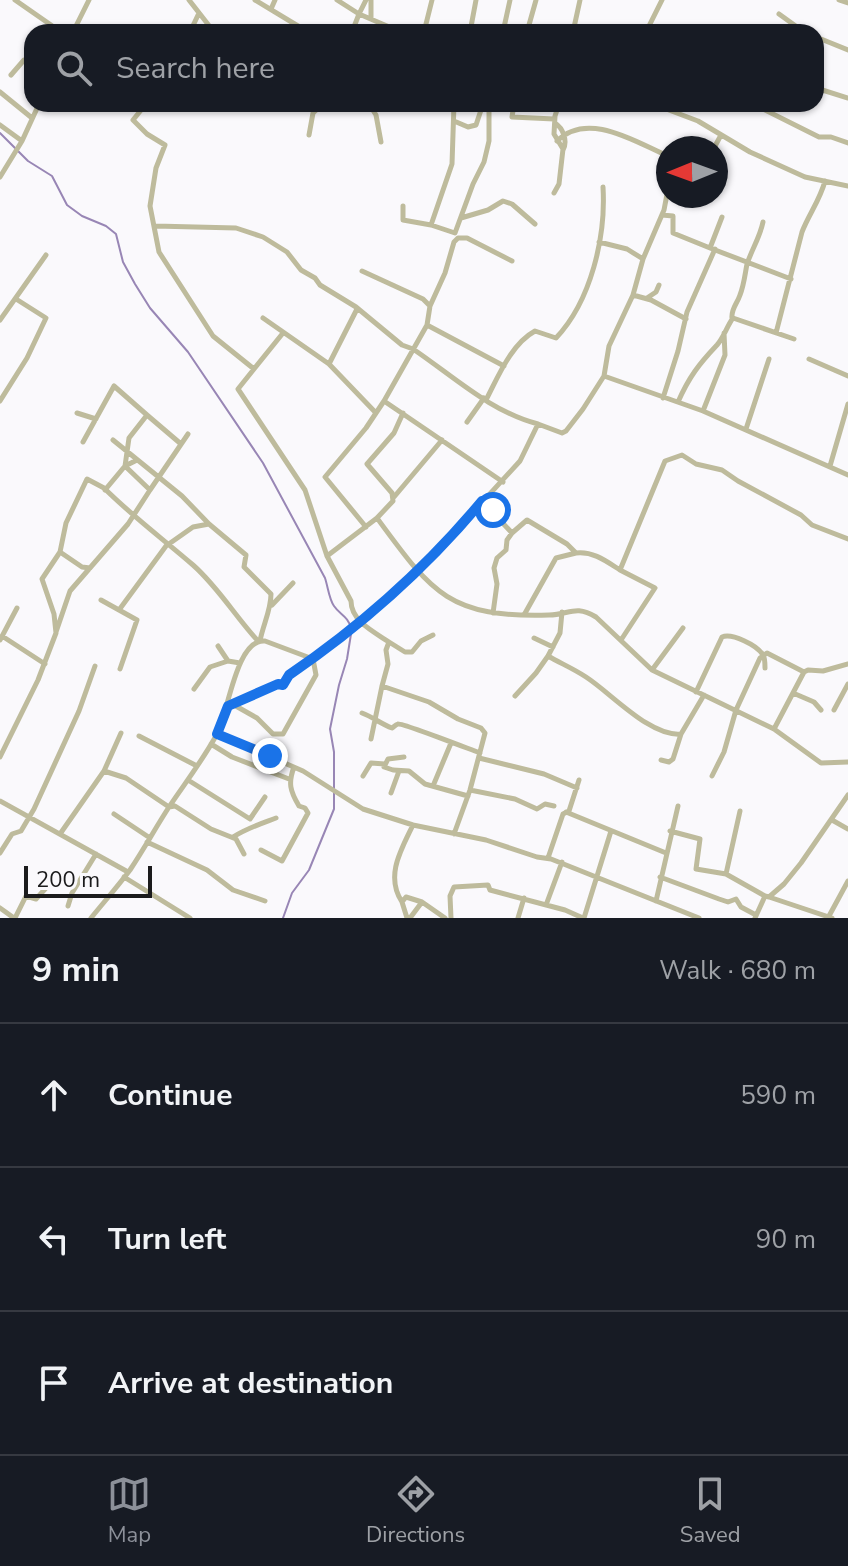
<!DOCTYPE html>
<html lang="en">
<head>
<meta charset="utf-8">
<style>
	body { margin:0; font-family:"Nunito Sans",sans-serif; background:#242831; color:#f1f3f6 }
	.compass { position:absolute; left:656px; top:136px; width:72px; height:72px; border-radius:50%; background:#171b24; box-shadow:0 2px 6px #0004; rotate:269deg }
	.scale { position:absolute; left:24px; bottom:20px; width:128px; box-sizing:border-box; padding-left:8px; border:4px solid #1b1b1c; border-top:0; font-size:22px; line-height:28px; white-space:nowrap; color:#1b1b1c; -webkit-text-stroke:6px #faf9fc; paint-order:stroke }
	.stop { position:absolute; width:24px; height:24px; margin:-18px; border:6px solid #1a73e8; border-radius:50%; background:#fff }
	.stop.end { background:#1a73e8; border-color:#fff; box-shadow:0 2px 8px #0008 }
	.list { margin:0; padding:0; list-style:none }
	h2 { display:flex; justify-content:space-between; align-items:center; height:104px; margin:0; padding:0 32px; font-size:34px }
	h2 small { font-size:26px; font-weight:400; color:#9ea1a6 }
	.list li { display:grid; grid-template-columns:52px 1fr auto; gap:24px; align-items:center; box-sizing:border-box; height:144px; padding:0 32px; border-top:2px solid #363941 }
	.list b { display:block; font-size:30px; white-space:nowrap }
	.list em { font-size:26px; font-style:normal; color:#9ea1a6 }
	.icon { flex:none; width:44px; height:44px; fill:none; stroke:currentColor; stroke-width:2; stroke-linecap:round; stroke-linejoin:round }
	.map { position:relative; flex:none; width:848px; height:918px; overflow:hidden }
	.search { position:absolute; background:#171b24; box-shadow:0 2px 6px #0004; left:24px; right:24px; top:24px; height:88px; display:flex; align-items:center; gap:20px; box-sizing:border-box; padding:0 28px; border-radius:24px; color:#9ea1a6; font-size:30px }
	.sheet { height:536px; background:#171b24 }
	nav { display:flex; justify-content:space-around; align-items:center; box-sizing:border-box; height:112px; border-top:2px solid #363941; background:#171b24; font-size:22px; color:#9ea1a6 }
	nav a { display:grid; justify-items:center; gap:4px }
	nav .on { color:#8c9099 }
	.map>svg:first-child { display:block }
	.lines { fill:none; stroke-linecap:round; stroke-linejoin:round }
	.stream { stroke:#9886b5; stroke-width:2 }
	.minor { stroke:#bebb9c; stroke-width:5 }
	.route { stroke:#1a73e8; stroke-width:10 }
</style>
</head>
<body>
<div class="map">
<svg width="848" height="918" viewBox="0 0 848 918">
	<rect width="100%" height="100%" fill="#faf9fc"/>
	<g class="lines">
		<!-- stream -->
		<path class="stream" d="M0,133L28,161L52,176L67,205L82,216L106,226L116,234L123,262L135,284L150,308L188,352L263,463L325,578C328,587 329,599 334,606C340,615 348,616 351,628
			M283,918L292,893L309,870L334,809V752L330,729L339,685L347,659L351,634"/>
		<!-- minor -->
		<path class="minor" d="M15,0L61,32
			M189,0L214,32
			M255,0L308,32
			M337,0L359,14L352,32
			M366,0L359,14L401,32
			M371,0V19
			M839,0L848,3
			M271,9L275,0
			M779,14L804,32
			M73,32L89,0
			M190,32L199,13
			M424,32L432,0
			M470,32L476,0
			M503,32L510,0
			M527,32L536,0
			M573,32L580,0
			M646,32L662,0
			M816,37L848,50
			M11,75L24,60L32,65
			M816,88L848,98
			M0,92L32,118
			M146,104L133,120L147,134L165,145L156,168L150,206L159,252L213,336L254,369L238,389L305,490L327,556L351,601C351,621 374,632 389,642L386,650L388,664L382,686L429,702L458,719L481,728L485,733L470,790L454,834
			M369,104L376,115L381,142
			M454,104L452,164L431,225L455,233L473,184L484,162L489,141V104
			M514,104L512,117L554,119
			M653,104L698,121L750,152L805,177L848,186
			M753,104L819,137H831L848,143
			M354,106L363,109L366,104
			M454,121L468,127L476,125L483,104
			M555,123C563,128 568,141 563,150
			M0,125L22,141L0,177
			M309,135L313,113L323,104
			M22,141L39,104
			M557,141C588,110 637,143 668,156
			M714,148L721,135
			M554,193L559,184L563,149L554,134L555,116L559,104
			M403,206V220L431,225
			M662,215L673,216V233L710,248
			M722,217L710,248L791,279
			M461,218L488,210L503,201L512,204L535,224
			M155,226L236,228L263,237L287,252L301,270L315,278L320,285L356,307L402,345L413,349C453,376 491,412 538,424
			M599,242L627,249L643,259
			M362,271L423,299L430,306
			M633,295L651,300L686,319
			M647,298L656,292L659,285
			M263,318L329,364L376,413
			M732,318C731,309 737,304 740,295C744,285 745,274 747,264C752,249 760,237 763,222
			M0,320L46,255
			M427,325L504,366
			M776,333L802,232C809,214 820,200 825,181
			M809,359L848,376
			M329,364L357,309
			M254,369L283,333
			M604,376L609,346L633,295L643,259L664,210L668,189
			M663,398L678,351L687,312L715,249
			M486,400C498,377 511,344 535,331L556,338C591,301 606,237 603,187
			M0,401L27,358L46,318L16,299
			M678,402C689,377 699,364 717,345C724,337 727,326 733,318L794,339
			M703,411L725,355L724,333
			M77,413L96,419
			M147,415L181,444
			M467,422L484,398
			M746,429L769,359
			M113,440L182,496L209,524L246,555L244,567L271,594C271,610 263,625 260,641
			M830,466L848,404
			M503,482L384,401L427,325L430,306L445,273L454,242L458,238H467L512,261
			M105,490L125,466L137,460
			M150,490L188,434
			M394,497L442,440
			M482,501L512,533
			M377,518C432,593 449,618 549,615C569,615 575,604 596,617L652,670L774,729L821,763L848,762
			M366,527L325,477L366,428L384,401
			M60,552L82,567L90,568
			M327,556L377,518L393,501L392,493L367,464L394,433L403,413
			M101,600L137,620L120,669
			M272,605L293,583
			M119,610L166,546L193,527L209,524
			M562,612L560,633L548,656C560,663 574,669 586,677C611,693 650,737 681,734L704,695
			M493,613L497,584L494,568L497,558L506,550L507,540L512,533L527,520L567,544L576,553C593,551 606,561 620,570
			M524,615L556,558L576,553
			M56,632L70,591L128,524L150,490L125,466L129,438L147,415L114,386L83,442
			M2,636L45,664
			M534,638L553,647
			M0,640L17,608
			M621,640L655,588L620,570L665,461L682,455L696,464L722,470L738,481L801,515L812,525L848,539
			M389,642L405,652H412L421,641L433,635
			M218,646L228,661L240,663
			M652,670L683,628
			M194,689L210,667L228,661
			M696,692L722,637C732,633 757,645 763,655C765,658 765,664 765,668
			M793,693L814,702L821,710
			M515,696L536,673L548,656
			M228,706L278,684L283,685L289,675L313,659L316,675L283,734H273L257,718L234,705
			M834,710L848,684
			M362,713C373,717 381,724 392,728C394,727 395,725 398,724C403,723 469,749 480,753
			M774,729L804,672L808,670L823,671L848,664
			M217,734L303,771L363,809L413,825L486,840L537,857L551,859L699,918
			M139,736L197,766
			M371,739L382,686
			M211,744L232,757L289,779
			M0,757L38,680L56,633L54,614L42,579L60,552L66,523L87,479L104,488C132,516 163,539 193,565C218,587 235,616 258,641
			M404,757L388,759L384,767L393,770L409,771L425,784L468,796
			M479,758L544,774L577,788
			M661,760L669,762L673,759L681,734
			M104,771L121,733
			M363,776L371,763L385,764
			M712,776L724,752L736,710L760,658L767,653L804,672
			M188,780L250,819L265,797
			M433,786L451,743
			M470,790L515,799L537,809L545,804L554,806
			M391,793L399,771
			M0,801L128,872
			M566,812L666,853
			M114,814L150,838
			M832,820L848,829
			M413,825C401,850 385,876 402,902L406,897L422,902L445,918
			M670,831L700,839L696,869L726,874L765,896
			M60,834L104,771L126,778L169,807L175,806L211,829L236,839L244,854
			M233,837C247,828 260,824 276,818
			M147,842L207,870L233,890L265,901
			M261,850L282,861L308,813L305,808L299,806C290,791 288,783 294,767
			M0,853L12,834L21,831L34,809L79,711L95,666
			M548,858L563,814L569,811L579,780
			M726,874L740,811
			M124,877L190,918
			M660,877L719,899L728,902L736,899L741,907L756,915
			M769,897L832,918
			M656,901L678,806
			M402,902L407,918
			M546,905L562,862
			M68,906L72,893L96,854
			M0,908L14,918
			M829,916L848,881
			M15,918L26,896L36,899L46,888
			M91,918C104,902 118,886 130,870C144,849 156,827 169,807C185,783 203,760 217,734C228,714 236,638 265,641L313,659L362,623L443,545L520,461L538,424L562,433L566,431L583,409L604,376L703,411L848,475
			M410,918L422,902
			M451,918L450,896L454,887L488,885L490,890L565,910L583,918
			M518,918L524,898
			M584,918L611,831
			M755,918L765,896L769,897L784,884L801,863L848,795"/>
	</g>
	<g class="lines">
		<!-- route -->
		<path class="route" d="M270,756L217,734L228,706L278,684L283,685L289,675C361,626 426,568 482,501L493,510"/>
	</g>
</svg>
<svg class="compass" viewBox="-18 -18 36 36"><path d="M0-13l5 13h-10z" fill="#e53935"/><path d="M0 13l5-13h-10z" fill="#9ea1a6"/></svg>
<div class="scale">200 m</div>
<div class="stop" style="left:493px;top:510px"></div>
<div class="stop end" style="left:270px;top:756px"></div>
<div class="search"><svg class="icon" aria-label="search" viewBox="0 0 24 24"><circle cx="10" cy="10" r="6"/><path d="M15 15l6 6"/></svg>Search here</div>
</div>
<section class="sheet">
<h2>9 min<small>Walk · 680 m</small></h2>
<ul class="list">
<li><svg class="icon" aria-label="ahead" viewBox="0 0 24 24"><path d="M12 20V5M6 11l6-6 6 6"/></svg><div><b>Continue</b></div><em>590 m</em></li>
<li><svg class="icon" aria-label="left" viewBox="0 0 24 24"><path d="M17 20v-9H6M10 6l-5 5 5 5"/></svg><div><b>Turn left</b></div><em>90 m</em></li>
<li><svg class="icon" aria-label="arrive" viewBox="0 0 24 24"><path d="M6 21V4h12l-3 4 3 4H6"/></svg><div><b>Arrive at destination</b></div></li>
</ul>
</section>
<nav>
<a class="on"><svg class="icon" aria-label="map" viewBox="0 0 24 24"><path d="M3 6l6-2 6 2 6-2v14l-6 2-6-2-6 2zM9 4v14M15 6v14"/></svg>Map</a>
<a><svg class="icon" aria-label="directions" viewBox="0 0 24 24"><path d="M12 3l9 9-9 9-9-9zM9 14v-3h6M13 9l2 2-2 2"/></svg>Directions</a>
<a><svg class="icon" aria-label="saved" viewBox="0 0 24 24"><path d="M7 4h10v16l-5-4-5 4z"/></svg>Saved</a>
</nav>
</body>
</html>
